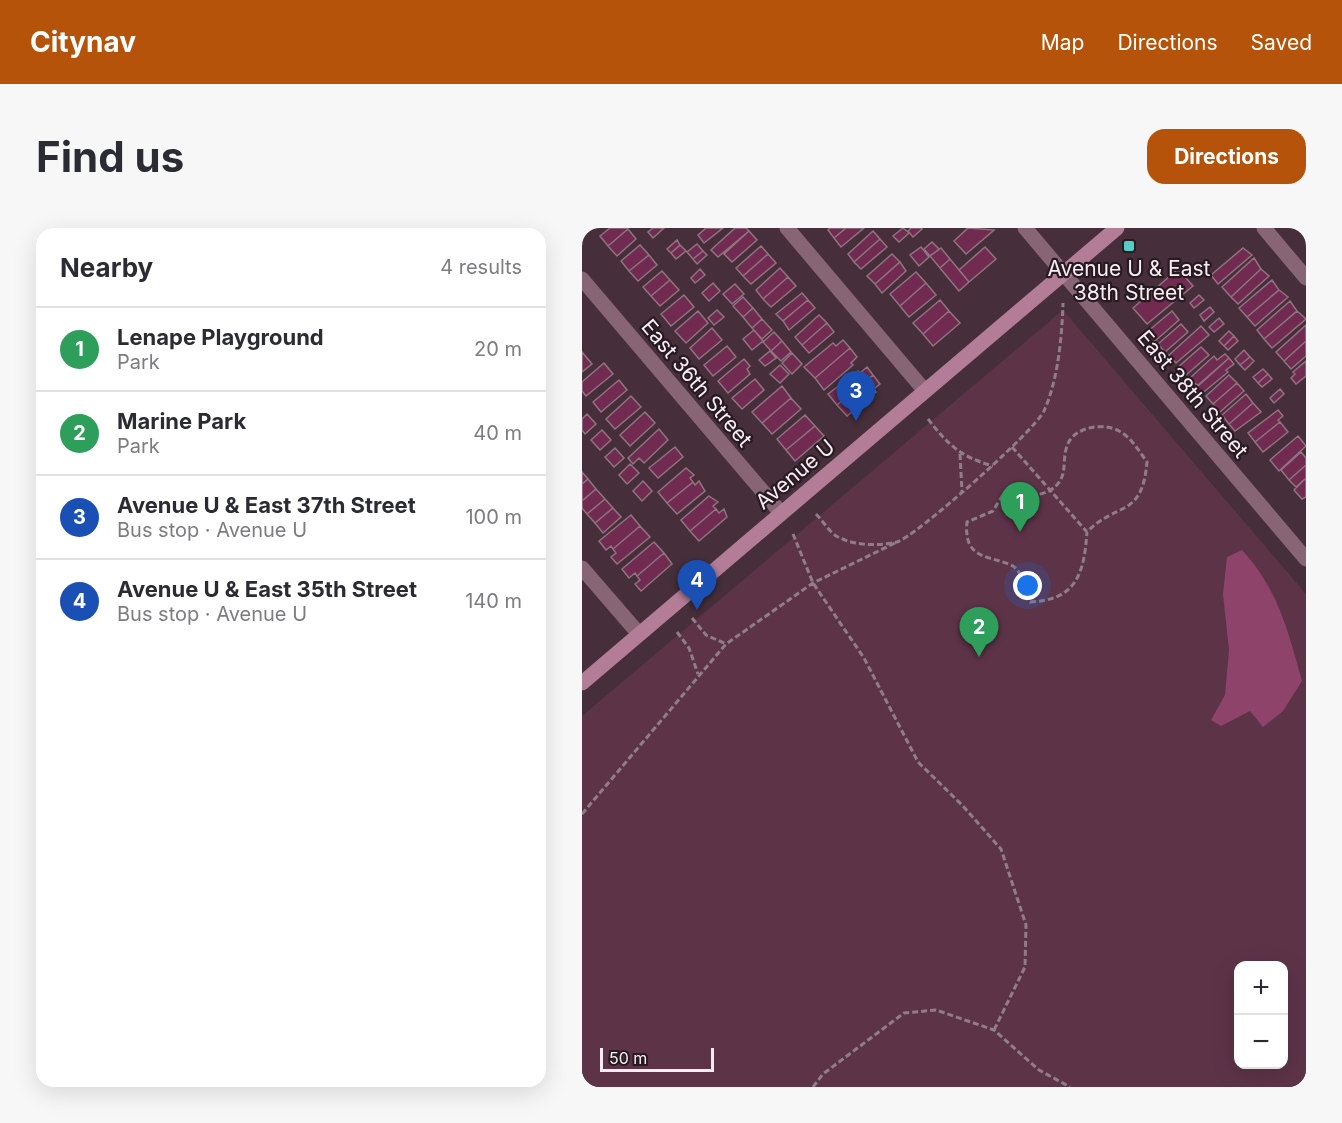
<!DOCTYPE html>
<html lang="en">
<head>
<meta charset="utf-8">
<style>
	body { margin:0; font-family:Inter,sans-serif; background:#f7f7f7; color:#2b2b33 }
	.controls { position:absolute; right:18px; bottom:18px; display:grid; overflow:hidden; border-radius:12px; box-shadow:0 6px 24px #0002 }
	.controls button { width:54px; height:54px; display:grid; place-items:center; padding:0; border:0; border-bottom:2px solid #e1e1e2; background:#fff; color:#2b2b33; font:30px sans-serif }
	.scale { position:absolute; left:18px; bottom:15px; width:114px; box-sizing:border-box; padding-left:6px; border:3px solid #fbecf3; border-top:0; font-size:16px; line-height:21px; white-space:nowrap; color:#fbecf3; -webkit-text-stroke:4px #251b20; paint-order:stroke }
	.you { position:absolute; left:446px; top:358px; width:21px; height:21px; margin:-15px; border:4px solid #fff; border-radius:50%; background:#1a73e8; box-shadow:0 0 0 9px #1a73e833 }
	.badge { display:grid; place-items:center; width:39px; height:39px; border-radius:50%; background:#b45309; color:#fff; font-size:20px; font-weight:700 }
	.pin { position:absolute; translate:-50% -50px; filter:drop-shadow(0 2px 3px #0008) }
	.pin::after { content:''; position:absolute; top:32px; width:21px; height:18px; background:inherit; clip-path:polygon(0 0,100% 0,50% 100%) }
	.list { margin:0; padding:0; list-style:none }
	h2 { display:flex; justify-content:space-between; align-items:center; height:78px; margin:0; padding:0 24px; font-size:26px }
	h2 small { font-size:20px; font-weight:400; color:#7c7c81 }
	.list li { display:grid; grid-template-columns:39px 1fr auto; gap:18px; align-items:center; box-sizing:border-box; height:84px; padding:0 24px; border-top:2px solid #e1e1e2 }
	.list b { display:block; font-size:22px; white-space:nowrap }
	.list p { margin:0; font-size:20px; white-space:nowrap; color:#7c7c81 }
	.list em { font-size:20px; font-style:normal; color:#7c7c81 }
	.map { position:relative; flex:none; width:724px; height:859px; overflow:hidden; border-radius:18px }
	header { display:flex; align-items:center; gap:36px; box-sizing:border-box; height:84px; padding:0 30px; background:#b45309; color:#fff }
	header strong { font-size:28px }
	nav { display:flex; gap:33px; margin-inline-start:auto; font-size:21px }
	.intro { display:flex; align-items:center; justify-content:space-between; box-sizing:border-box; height:144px; padding:0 36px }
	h1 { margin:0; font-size:42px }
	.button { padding:15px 27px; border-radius:18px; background:#b45309; color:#fff; font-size:21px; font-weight:700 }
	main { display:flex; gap:36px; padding:0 36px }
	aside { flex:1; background:#fff; border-radius:18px; box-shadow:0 6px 24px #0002 }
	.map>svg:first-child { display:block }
	.green { fill:#5d3348; fill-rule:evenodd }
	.forest { fill:#8d436a }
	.building { fill:#712a50; stroke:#8f7480; stroke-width:1.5 }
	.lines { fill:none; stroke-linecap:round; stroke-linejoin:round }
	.path { stroke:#917d87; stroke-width:3; stroke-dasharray:6 3; stroke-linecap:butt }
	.minor { stroke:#876574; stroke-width:15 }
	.secondary { stroke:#b37d97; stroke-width:15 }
	.poi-dot { fill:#54cdc7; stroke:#251b20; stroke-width:2 }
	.labels { text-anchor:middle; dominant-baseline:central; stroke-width:4.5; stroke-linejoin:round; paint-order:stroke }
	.poi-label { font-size:21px; fill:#fbecf3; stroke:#251b20 }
	.street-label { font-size:21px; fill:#fbecf3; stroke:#251b20 }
</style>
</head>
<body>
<header>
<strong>Citynav</strong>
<nav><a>Map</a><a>Directions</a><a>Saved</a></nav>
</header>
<div class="intro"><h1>Find us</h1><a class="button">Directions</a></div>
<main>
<aside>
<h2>Nearby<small>4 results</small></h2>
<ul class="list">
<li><span class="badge" style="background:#2e9e5b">1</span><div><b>Lenape Playground</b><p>Park</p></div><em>20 m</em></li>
<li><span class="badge" style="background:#2e9e5b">2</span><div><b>Marine Park</b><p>Park</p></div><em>40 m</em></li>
<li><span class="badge" style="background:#1a4fb4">3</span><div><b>Avenue U &amp; East 37th Street</b><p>Bus stop · Avenue U</p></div><em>100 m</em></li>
<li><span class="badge" style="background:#1a4fb4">4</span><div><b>Avenue U &amp; East 35th Street</b><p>Bus stop · Avenue U</p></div><em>140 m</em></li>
</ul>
</aside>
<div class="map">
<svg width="724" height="859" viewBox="0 0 724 859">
	<rect width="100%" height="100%" fill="#462f3a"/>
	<!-- green -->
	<path class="green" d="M481,82L724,366V859H0V488ZM656,738H702V836H656Z"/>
	<!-- forest -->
	<path class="forest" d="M660,322C696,361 706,403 720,453L701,483L681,499L668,483L639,498L629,492L643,467L647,422L641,366L645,329Z"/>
	<!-- building -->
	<path class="building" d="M28,0H45L46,1L26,18L18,8Z
		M71,0H82L71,10L66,4Z
		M124,0H141L122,15L116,7Z
		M153,0H164L167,3L136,29L129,22Z
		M248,0H264L252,10L246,2Z
		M264,0H282L259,19L252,10Z
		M321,0L327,5L317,14L311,8Z
		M329,0H339L340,1L331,9L326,3Z
		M386,0L412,2L384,26L372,13Z
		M46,1L54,11L35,28L26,18Z
		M167,3L175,12L150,34L142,26Z
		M291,3L298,11L272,34L266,26Z
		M298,11L305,19L279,41L272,34Z
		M95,12L98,17L89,25L85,21Z
		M350,14L357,21L348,28L342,21Z
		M115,16L121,23L111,31L105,24Z
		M58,17L67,27L47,43L39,33Z
		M98,17L104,23L94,31L89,25Z
		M179,18L186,26L161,48L154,40Z
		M339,19L347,29L337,38L328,27Z
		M403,19L414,31L387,54L377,42Z
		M359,20L368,31L358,40L348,28Z
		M661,20L670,27L636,56L629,47Z
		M121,23L125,27L115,36L111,31Z
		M186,26L194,35L169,56L161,48Z
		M310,26L318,34L293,56L285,48Z
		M67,27L75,37L56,53L47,43Z
		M672,30L679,41L649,69L640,59Z
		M368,31L387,54L377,63L358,40Z
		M318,34L324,43L300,65L293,56Z
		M198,40L206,49L181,71L174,62Z
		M118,41L123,47L113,55L109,50Z
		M596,41L611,58L565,96L551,80Z
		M679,41L687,48L656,76L649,69Z
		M80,43L88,52L69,68L61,59Z
		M334,44L344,55L318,78L308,66Z
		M206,49L214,58L189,79L181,71Z
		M88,52L97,62L78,78L69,68Z
		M690,52L697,62L665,89L657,80Z
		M131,55L138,63L127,73L120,65Z
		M344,55L354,67L327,89L318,78Z
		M153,56L162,66L150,76L141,66Z
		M697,62L706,69L673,98L665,89Z
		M220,65L226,72L201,93L194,86Z
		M102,67L112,79L89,98L79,86Z
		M617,67L622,72L612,80L608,75Z
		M161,69L171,80L161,89L151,78Z
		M226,72L233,80L207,102L201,93Z
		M358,72L367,83L341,106L331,95Z
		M708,73L715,83L682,111L675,102Z
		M628,79L632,84L622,93L618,87Z
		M171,80L180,91L170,100L161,89Z
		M135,82L142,89L132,97L126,90Z
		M116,83L126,95L104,115L93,103Z
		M367,83L378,95L351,118L341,106Z
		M590,83L597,92L573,113L565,104Z
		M715,83L724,91L690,120L682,111Z
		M237,87L245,95L220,117L213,109Z
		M637,90L642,96L632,104L627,99Z
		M180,91L190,102L180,111L170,100Z
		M245,95L252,104L227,125L220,117Z
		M599,96L606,104L583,124L576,116Z
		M724,97V113L702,133L694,124Z
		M619,98L627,107L594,135L587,127Z
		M130,100L140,112L117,131L108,120Z
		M172,102L181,113L170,122L161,111Z
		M647,103L652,108L642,118L637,113Z
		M192,104L200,113L189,123L181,114Z
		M652,108L656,113L646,122L642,118Z
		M261,112L268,120L233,150L222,139L251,115L254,118Z
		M200,113L209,124L199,133L189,123Z
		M724,113V128L709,141L702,133Z
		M145,118L154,129L131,148L122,137Z
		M619,119L627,127L603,148L595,140Z
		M268,120L275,129L269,135L271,137L242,162L233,150Z
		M662,122L668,129L658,137L653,131Z
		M188,123L194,130L183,138L177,132Z
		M0,124L10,136L0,144Z
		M210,125L220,136L210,146L200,135Z
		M643,126L647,130L616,158L608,150L632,128L635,132Z
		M668,129L672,133L663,142L658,137Z
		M647,130L652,136L644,142L646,144L617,168L613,163L614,159Z
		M162,131L168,138L165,141L168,146L146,165L136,153Z
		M724,133V148L714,156L709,150L713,146L711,144Z
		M22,135L31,146L4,168L0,163V154Z
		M198,137L207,146L198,155L188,146Z
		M285,139L291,147L255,177L246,166L276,143L278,145Z
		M681,141L686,146L676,155L671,149Z
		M686,146L690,151L680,159L676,155Z
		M291,147L298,156L292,161L294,164L265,188L255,177Z
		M647,147L655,155L631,176L624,168Z
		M173,151L182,162L160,181L150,170Z
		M37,152L45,162L19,184L11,174Z
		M655,155L662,163L638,184L631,176Z
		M200,158L209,170L180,195L170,184Z
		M698,161L702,166L692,175L688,170Z
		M664,166L671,175L647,196L640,187Z
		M49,168L59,179L33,201L24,191Z
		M209,170L219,181L190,206L180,195Z
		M671,175L679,184L653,203L647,196Z
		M696,182L701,188L696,192L698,194L673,214L666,205Z
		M63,184L73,195L48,218L38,207Z
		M5,186L14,196L3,206L0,202V191Z
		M223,187L233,198L204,222L195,211Z
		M698,194L706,204L681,224L673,214Z
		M233,198L242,208L213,233L204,222Z
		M77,201L86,212L62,235L57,230L51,236L46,230Z
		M20,202L29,212L18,222L9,212Z
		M716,208L724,218L697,243L688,232Z
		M93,219L101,229L76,250L67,240Z
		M33,220L42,230L32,239L23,229Z
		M719,224L724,230V237L707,252L699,242Z
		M48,236L57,245L45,256L37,247Z
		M724,237V250L714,259L707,252Z
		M104,240L112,247L108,250L111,254L85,275L76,264Z
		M0,244L6,251L0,256Z
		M724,250V269L720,271L712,262Z
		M6,251L14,261L0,273V256Z
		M61,253L70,263L60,273L51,263Z
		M117,253L123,263L95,286L85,275L111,254L113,257Z
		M14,261L23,271L5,286L0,280V273Z
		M127,268L136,274L131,278L134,281L108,303L99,292Z
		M23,271L31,280L13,295L5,286Z
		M31,280L39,289L21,305L13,295Z
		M134,281L137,285L142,281L145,289L117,313L108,303Z
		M49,287L58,298L31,321L29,318L24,322L17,313Z
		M58,298L68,309L35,336L29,329L34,325L31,321Z
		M72,314L82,325L55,348L53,345L47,350L40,341Z
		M82,325L90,336L59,363L53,356L58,352L55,348Z"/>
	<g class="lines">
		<!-- path -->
		<path class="path" d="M346,191C366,217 379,229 411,238
			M430,219L505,304C535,273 560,291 565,234C557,223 549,209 537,203C521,194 491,199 485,218C479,234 488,251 467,263C460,266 448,269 440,269C433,268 430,264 422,265L411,283L385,294C381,333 409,327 431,338C434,340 438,345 440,349L439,364L448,374C495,372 502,345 505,304
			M378,226L380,264
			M234,286C241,293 248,305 256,309C273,318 297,318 315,314C333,309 453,203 462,183C476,152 480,109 481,75
			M211,306L231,355L282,430L336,534L381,578L419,621L444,697L443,739L412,802
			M110,390L124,407L144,416
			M95,404L107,420L116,446
			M0,586L144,416L231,355L317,313
			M231,859L241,846L322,785L354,782L412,802L457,842L488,859"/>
		<!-- minor -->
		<path class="minor" d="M205,0L343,163
			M443,0L724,331
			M682,0L724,50
			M0,51L199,285
			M0,340L57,406"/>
		<!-- secondary -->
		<path class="secondary" d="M0,455L535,0"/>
	</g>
	<!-- markers -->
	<rect class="poi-dot" x="541" y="12" width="12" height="12" rx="3"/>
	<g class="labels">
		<!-- poi labels -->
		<g class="poi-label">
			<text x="547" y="40">Avenue U &amp; East<tspan x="547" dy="24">38th Street</tspan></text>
		</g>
		<!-- street labels -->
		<g class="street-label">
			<text transform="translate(115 155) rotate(50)">East 36th Street</text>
			<text transform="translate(611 166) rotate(50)">East 38th Street</text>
			<text transform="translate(213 246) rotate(-40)">Avenue U</text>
		</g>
	</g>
</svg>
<div class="controls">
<button>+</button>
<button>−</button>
</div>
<div class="scale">50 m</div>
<div class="you"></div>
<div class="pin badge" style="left:438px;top:304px;background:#2e9e5b">1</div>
<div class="pin badge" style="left:397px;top:429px;background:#2e9e5b">2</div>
<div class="pin badge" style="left:274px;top:193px;background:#1a4fb4">3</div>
<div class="pin badge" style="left:115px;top:382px;background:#1a4fb4">4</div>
</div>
</main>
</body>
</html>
